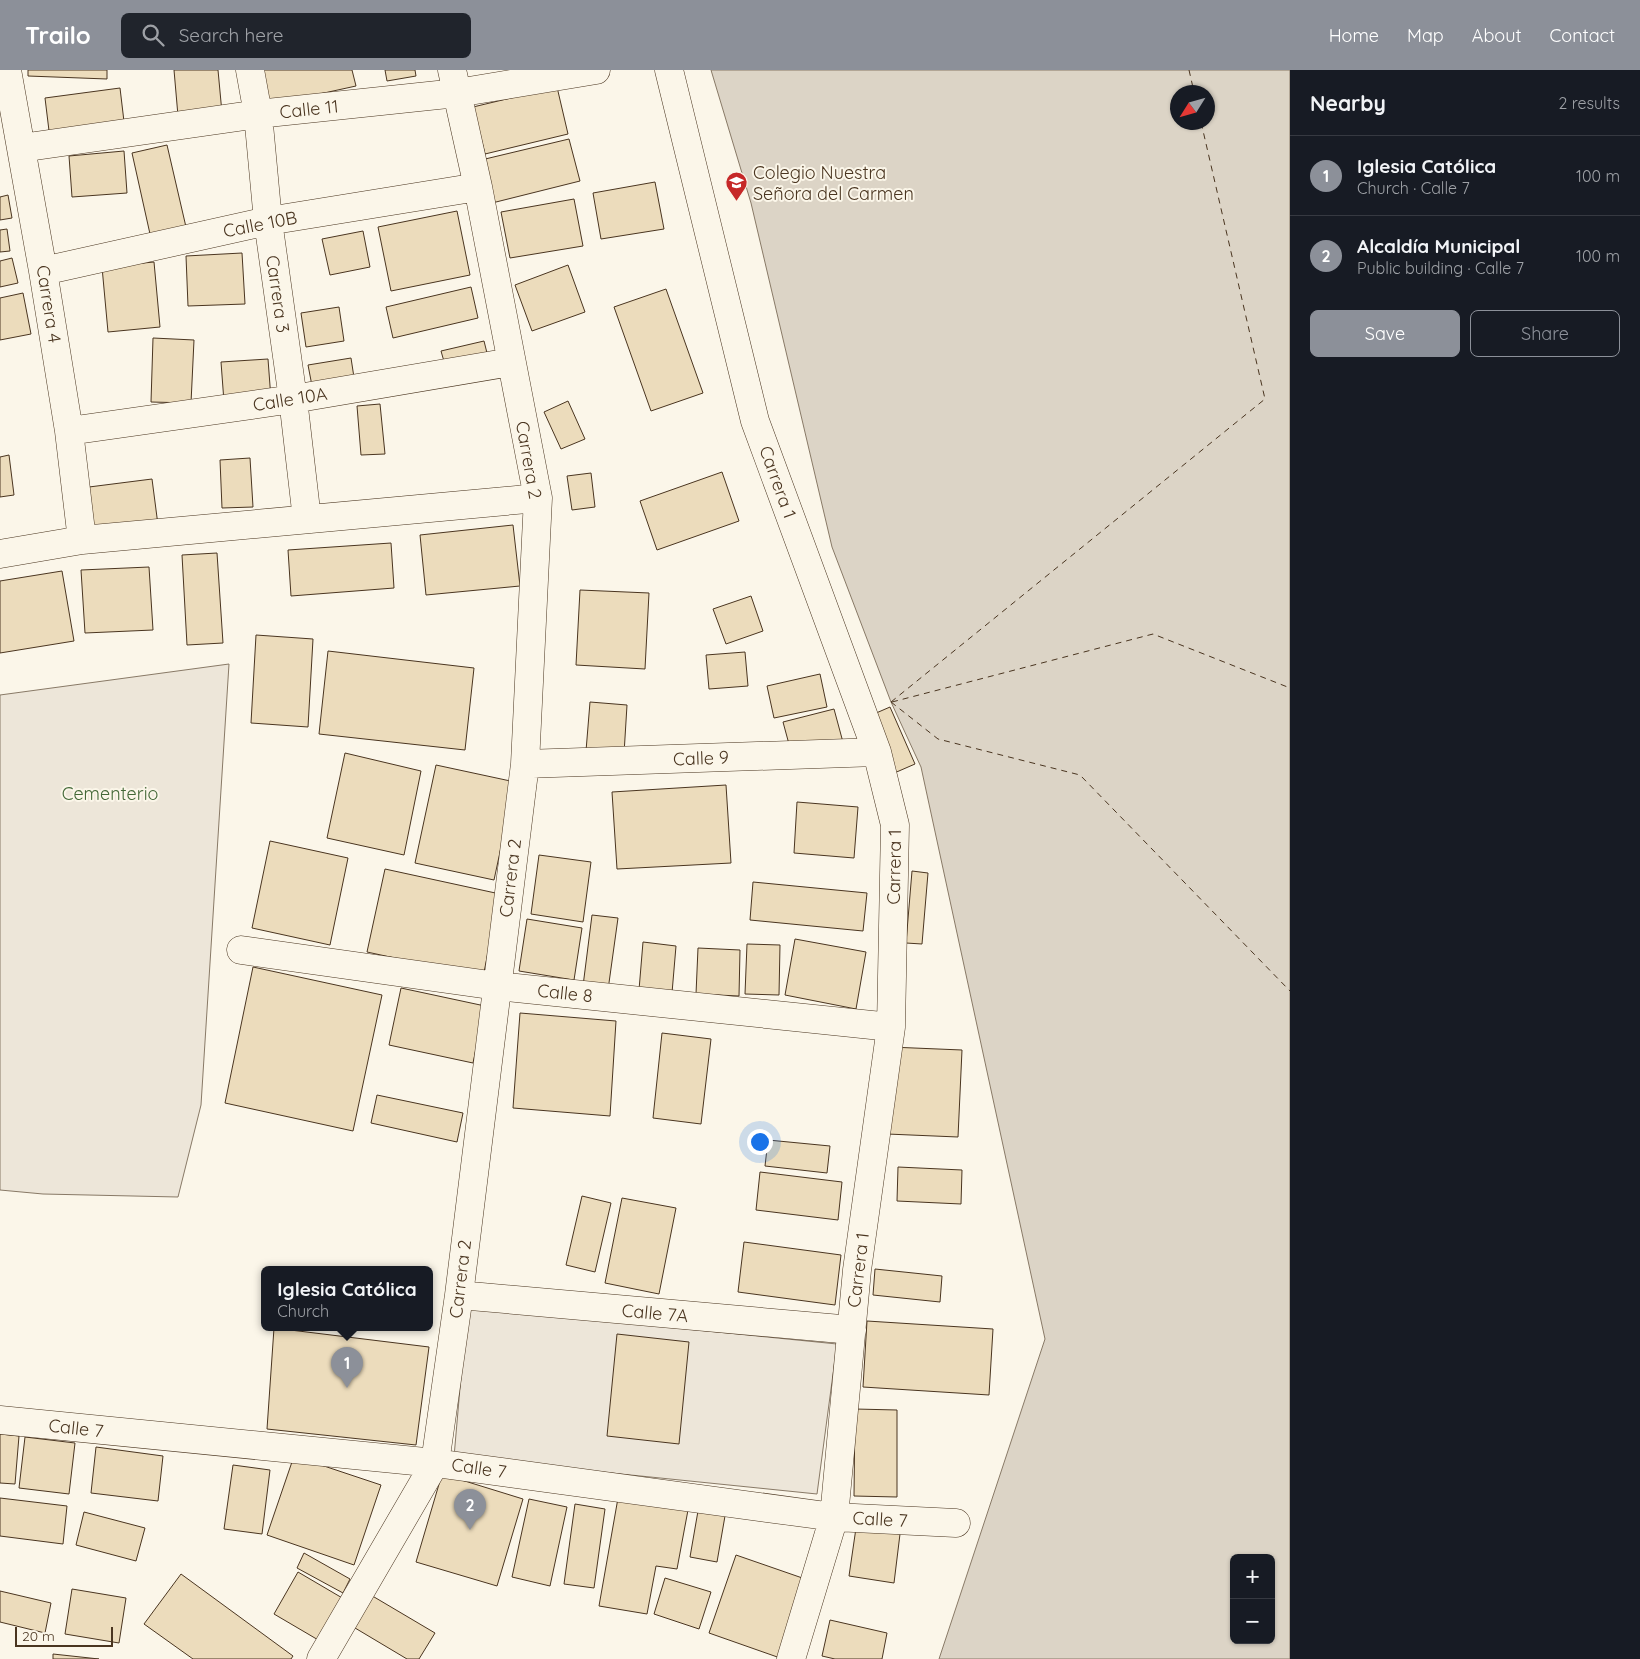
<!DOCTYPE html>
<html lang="en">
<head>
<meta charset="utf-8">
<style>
	body { margin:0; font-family:Quicksand,sans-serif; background:#20242c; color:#f1f3f6 }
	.controls { position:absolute; right:15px; bottom:15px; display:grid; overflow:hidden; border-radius:8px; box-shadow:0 1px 4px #0004 }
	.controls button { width:45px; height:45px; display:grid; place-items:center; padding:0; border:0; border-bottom:1px solid #363941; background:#171b24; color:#f1f3f6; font:25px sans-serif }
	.compass { position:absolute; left:1170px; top:15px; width:45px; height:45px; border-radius:50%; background:#171b24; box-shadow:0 1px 4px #0004; rotate:233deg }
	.scale { position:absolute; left:15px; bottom:12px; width:98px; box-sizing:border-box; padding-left:5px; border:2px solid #4a3520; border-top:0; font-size:14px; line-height:18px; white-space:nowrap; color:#4a3520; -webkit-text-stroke:4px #fbf6e9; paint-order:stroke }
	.you { position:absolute; left:759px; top:1071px; width:18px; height:18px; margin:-12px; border:4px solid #fff; border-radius:50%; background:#1a73e8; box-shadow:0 0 0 8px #1a73e833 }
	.badge { display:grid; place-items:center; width:32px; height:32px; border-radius:50%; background:#8c9099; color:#fff; font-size:16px; font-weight:700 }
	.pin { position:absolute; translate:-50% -41px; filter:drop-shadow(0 1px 2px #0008) }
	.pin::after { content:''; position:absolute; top:26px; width:18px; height:15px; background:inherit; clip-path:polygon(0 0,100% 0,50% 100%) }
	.popup { position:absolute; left:261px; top:1196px; width:172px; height:65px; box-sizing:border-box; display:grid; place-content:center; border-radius:8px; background:#171b24; filter:drop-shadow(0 1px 4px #0005); font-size:16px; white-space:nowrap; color:#9ea1a6 }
	.popup b { font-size:19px; color:#f1f3f6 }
	.popup::after { content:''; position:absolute; left:50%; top:100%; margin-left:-10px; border:10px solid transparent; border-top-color:#171b24 }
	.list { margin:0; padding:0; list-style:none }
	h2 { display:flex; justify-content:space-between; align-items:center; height:65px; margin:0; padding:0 20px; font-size:21px }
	h2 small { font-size:16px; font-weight:400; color:#9ea1a6 }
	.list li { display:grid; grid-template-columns:32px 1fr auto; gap:15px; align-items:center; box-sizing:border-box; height:80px; padding:0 20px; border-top:1px solid #363941 }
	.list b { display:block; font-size:19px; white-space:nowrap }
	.list p { margin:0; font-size:16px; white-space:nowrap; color:#9ea1a6 }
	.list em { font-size:16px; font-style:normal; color:#9ea1a6 }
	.actions { display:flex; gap:10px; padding:15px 20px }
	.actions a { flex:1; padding:11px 0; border:1px solid #8c9099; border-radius:8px; text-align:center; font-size:18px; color:#8c9099 }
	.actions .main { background:#8c9099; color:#fff }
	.icon { flex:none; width:28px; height:28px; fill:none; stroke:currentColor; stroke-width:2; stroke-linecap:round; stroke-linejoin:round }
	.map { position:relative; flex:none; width:1290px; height:1589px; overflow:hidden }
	header { display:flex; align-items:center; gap:30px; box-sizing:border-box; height:70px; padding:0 25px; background:#8c9099; color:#fff }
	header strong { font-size:24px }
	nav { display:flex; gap:28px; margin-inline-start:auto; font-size:18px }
	.search { width:350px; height:45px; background:#20242c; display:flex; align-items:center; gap:12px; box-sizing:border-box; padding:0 18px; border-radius:8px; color:#9ea1a6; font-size:19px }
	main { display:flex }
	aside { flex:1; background:#171b24 }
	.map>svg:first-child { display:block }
	.green { fill:#ede6d9; stroke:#887966 }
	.water { fill:#dcd4c6; stroke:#887966; fill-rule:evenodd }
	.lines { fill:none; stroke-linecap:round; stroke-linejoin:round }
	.ferry { stroke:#4a3520; stroke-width:1; stroke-dasharray:6 5; stroke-linecap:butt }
	.building { fill:#ecdcbc; stroke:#4a3520 }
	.street-casing { stroke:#4a3520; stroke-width:29 }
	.street { stroke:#fbf6e9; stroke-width:28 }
	.labels { text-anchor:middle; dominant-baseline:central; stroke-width:4; stroke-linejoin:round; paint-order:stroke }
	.street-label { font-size:18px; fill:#4a3520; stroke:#fbf6e9 }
	.poi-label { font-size:18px; fill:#4a3520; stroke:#fbf6e9; text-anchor:start }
	.park-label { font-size:18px; fill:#436837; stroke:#fbf6e9 }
</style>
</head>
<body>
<header>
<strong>Trailo</strong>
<div class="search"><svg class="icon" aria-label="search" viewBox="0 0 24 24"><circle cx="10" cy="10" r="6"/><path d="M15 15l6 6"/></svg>Search here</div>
<nav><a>Home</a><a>Map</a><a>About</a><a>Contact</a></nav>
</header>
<main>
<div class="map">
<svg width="1290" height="1589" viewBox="0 0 1290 1589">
	<rect width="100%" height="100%" fill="#fbf6e9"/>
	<!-- green -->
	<path class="green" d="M229,594L201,1035L178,1127L43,1124L0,1120V625Z
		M467,1237L837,1274L817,1424L454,1387Z"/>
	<!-- water -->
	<path class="water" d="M711,0H1290V1589H939L1045,1269L921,697L891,632L832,477L751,133ZM1178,22H1208V52H1178ZM1234,1488H1271V1570H1234Z"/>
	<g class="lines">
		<!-- ferry -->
		<path class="ferry" d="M1189,0L1194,22
			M891,632L1265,329L1201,52
			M891,632L938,669L1080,705L1290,921
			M892,632L1153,564L1290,618"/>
	</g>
	<!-- building -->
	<path class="building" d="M28,0H107V9L28,6Z
		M174,0H218L222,43L178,46Z
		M261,0H352L356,16L269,35Z
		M385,0H415L416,6L387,11Z
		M557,17L568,64L485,84L473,37Z
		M120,18L125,60L50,69L45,28Z
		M569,69L580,111L492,133L481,90Z
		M167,75L186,157L150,164L132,83Z
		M124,81L127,123L72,127L69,86Z
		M655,112L664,159L601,169L593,123Z
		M8,125L12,148L0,150V127Z
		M574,129L583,176L510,188L501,142Z
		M457,141L470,205L391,221L378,157Z
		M7,159L10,181L0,182V160Z
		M363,161L370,197L330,205L322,169Z
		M242,183L245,234L188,236L186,186Z
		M12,188L18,213L0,217V191Z
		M154,192L160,257L108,262L102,197Z
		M568,195L585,242L532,261L515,215Z
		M471,217L478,248L393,268L386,237Z
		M666,219L703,323L651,341L614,237Z
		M23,223L31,264L0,270V228Z
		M339,237L344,271L306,277L301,243Z
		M153,268L194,270L191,333L151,332Z
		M484,271L489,291L447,302L441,281Z
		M351,288L355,314L313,321L308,295Z
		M268,289L271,329L224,332L221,292Z
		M568,331L585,369L561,379L544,342Z
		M380,334L385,384L361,385L357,336Z
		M9,385L14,425L0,427V387Z
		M250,388L253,437L222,438L220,390Z
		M722,402L739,451L657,480L640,431Z
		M591,403L595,437L572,440L567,406Z
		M152,409L158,455L94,463L89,417Z
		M513,455L520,516L426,525L420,465Z
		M391,473L394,518L291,526L288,480Z
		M217,483L223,573L187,575L182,485Z
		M149,497L153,560L85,563L81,500Z
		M62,501L74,571L0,583V511Z
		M580,520L649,523L645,599L576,595Z
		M751,526L763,561L726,574L713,539Z
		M256,565L313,569L308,657L251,653Z
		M328,581L474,598L465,680L319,664Z
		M745,582L748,616L709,619L706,585Z
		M820,604L827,637L774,648L767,616Z
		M590,632L627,635L624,684L586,681Z
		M890,637L915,694L892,704L867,647Z
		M834,639L844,676L793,689L783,652Z
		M345,683L421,701L404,785L327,768Z
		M436,695L515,712L494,810L415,793Z
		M726,715L731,793L617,799L612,722Z
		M797,732L858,737L854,788L794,783Z
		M270,771L348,788L330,875L252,858Z
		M539,785L591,792L583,852L531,844Z
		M385,799L500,824L483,907L367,882Z
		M912,801L928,803L922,874L906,873Z
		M753,812L867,823L863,861L750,850Z
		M592,845L618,848L608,920L583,916Z
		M527,849L582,858L574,910L519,901Z
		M795,869L866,882L856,939L785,925Z
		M643,872L676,876L672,923L639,920Z
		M747,874L780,875L779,925L745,924Z
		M698,878L740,880L739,926L696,924Z
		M253,897L382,925L353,1061L225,1033Z
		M401,918L485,936L473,993L389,975Z
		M520,943L616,951L610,1046L513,1038Z
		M662,963L711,969L701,1054L653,1048Z
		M890,977L962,980L958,1067L887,1064Z
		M377,1025L463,1043L457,1072L371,1053Z
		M768,1070L830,1076L827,1103L765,1096Z
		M898,1097L962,1100L961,1134L897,1131Z
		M760,1102L842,1112L838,1150L756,1140Z
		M582,1126L611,1133L595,1202L566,1195Z
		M622,1128L676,1138L659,1224L605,1213Z
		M744,1172L841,1185L835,1235L738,1222Z
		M875,1199L942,1206L940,1232L873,1225Z
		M867,1251L993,1259L989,1325L863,1317Z
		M274,1258L429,1277L416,1375L267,1359Z
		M617,1264L689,1272L679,1374L607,1366Z
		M855,1339L897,1340V1427L854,1426Z
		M0,1364L19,1366L15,1414L0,1413Z
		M25,1367L75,1373L69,1424L19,1418Z
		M96,1377L163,1386L158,1431L91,1423Z
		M294,1386L381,1415L354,1495L267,1465Z
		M233,1395L270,1400L262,1464L224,1459Z
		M442,1404L523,1429L497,1516L416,1492Z
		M0,1428L67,1436L63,1474L0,1466Z
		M618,1428L688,1440L677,1499L656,1496L647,1544L599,1536Z
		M529,1429L567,1437L550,1516L512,1507Z
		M575,1434L605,1439L594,1518L564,1514Z
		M698,1441L725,1446L717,1492L690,1487Z
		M84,1442L145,1458L136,1491L76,1475Z
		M856,1458L900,1464L894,1513L849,1506Z
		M304,1483L350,1509L343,1523L297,1498Z
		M736,1485L811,1511L783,1589L709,1563Z
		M298,1502L344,1529L320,1571L274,1544Z
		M181,1504L293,1586L291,1589H193L144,1554Z
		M665,1508L711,1522L699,1559L654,1544Z
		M72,1519L126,1528L119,1573L65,1564Z
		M0,1521L51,1533L45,1563L0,1552Z
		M364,1521L435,1563L419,1589H407L345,1552Z
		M830,1550L887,1563L882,1589H835L822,1586Z
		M53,1584L99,1589H53Z"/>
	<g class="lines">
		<defs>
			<path id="street" d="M7,0L43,201L69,361L82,470
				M250,0L258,44L268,151L293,329L307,449
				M669,0L755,351L877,682L895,755L891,957L857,1200L834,1447L791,1589
				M21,78L258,44L457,23L596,0
				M43,201L268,151L478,117
				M69,361L293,329L511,292
				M0,484L82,470L538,428
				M525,694L877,682
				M241,880L497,916L891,957
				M459,1225L852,1260
				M0,1350L435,1393L834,1447L956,1453
				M321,1589L435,1393L459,1225L525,694L538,428L478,117L452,0"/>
		</defs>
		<!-- street casing -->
		<use href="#street" class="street-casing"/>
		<!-- street -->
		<use href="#street" class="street"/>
	</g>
	<!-- icons -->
	<defs>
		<symbol id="school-pin" viewBox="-11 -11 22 30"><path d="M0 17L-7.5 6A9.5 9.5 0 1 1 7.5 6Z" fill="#c62828" stroke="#fbf6e9"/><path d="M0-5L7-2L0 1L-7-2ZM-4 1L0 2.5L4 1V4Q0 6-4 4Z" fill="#fff"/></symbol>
	</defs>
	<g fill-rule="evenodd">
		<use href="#school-pin" x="724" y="100" width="25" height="34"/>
	</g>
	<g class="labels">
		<!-- street labels -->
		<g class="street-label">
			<text transform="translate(309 39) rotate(-6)">Calle 11</text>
			<text transform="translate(260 154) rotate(-11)">Calle 10B</text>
			<text transform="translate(278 224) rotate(82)">Carrera 3</text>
			<text transform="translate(49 234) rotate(81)">Carrera 4</text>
			<text transform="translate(290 329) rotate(-9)">Calle 10A</text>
			<text transform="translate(529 390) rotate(80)">Carrera 2</text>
			<text transform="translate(778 412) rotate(70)">Carrera 1</text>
			<text transform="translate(701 688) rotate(-2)">Calle 9</text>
			<text transform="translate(894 797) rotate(-89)">Carrera 1</text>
			<text transform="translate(510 808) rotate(-83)">Carrera 2</text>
			<text transform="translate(565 923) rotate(6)">Calle 8</text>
			<text transform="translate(858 1200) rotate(-83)">Carrera 1</text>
			<text transform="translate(460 1209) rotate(-83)">Carrera 2</text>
			<text transform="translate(655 1243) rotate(5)">Calle 7A</text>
			<text transform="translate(76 1358) rotate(6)">Calle 7</text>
			<text transform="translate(479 1398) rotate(8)">Calle 7</text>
			<text transform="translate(880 1449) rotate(3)">Calle 7</text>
		</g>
		<!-- poi labels -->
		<g class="poi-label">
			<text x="753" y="102">Colegio Nuestra<tspan x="753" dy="21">Señora del Carmen</tspan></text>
		</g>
		<!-- park labels -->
		<g class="park-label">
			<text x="110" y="723">Cementerio</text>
		</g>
	</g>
</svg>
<div class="controls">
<button>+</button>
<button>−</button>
</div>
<svg class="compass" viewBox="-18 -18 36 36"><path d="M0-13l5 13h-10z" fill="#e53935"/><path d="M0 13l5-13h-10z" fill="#9ea1a6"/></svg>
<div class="scale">20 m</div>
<div class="you"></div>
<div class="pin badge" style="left:347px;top:1318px">1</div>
<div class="popup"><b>Iglesia Católica</b>Church</div>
<div class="pin badge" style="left:470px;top:1460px">2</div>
</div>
<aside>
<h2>Nearby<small>2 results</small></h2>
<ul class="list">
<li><span class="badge">1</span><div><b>Iglesia Católica</b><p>Church · Calle 7</p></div><em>100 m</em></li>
<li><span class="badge">2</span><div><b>Alcaldía Municipal</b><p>Public building · Calle 7</p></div><em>100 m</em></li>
</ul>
<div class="actions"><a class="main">Save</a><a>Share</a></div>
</aside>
</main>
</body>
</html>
